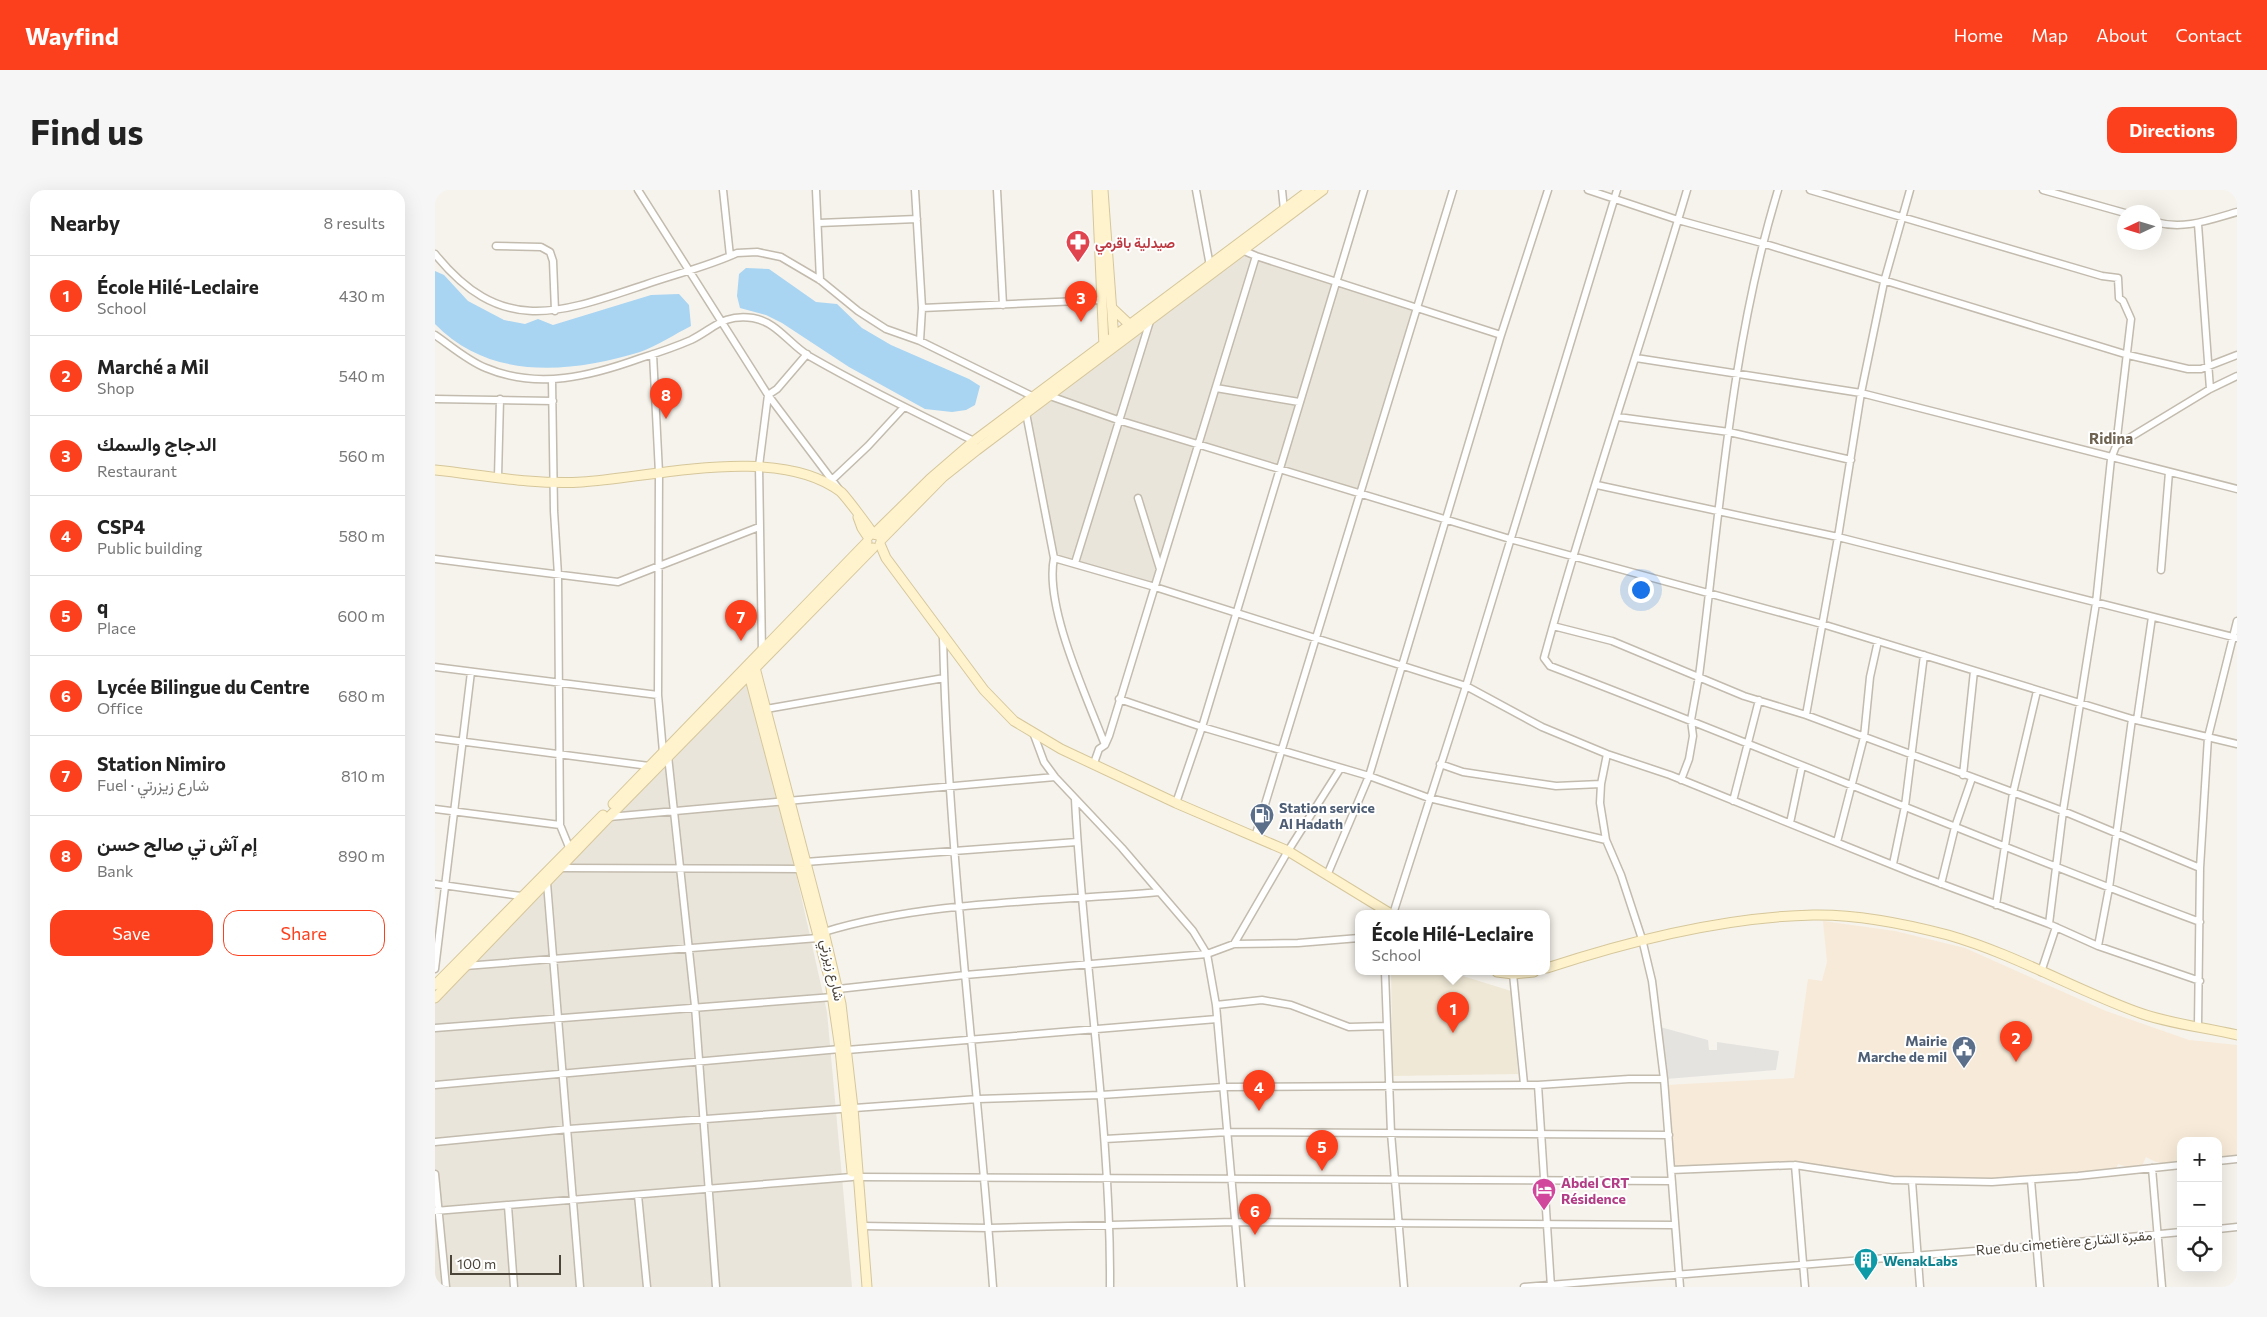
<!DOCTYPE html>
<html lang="en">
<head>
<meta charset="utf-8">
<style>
	body { margin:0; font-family:Commissioner,Vazirmatn,sans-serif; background:#f6f6f6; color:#222 }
	.controls { position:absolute; right:15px; bottom:15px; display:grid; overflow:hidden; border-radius:10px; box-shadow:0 5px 20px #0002 }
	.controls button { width:45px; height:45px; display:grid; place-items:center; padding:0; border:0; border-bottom:1px solid #e0e0e0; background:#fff; color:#222; font:25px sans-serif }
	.compass { position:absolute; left:1682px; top:15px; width:45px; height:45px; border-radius:50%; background:#fff; box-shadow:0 5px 20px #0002; rotate:266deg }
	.scale { position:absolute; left:15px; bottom:12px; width:111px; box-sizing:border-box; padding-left:5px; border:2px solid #4b4439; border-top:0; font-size:14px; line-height:18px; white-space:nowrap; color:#4b4439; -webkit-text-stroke:4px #fff; paint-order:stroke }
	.you { position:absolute; left:1205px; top:399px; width:18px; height:18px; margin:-12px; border:4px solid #fff; border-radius:50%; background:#1a73e8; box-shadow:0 0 0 8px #1a73e833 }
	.badge { display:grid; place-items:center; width:32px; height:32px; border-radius:50%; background:#fc3f1d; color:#fff; font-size:16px; font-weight:700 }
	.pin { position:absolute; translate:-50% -41px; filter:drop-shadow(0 1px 2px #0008) }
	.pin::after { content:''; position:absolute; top:26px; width:18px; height:15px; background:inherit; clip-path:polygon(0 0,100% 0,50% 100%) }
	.popup { position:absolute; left:920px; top:720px; width:195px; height:65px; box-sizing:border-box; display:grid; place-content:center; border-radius:10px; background:#fff; filter:drop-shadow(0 1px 4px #0005); font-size:16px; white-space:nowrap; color:#767676 }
	.popup b { font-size:19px; color:#222 }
	.popup::after { content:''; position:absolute; left:50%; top:100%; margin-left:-10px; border:10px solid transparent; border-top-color:#fff }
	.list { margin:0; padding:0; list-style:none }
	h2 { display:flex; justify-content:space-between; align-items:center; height:65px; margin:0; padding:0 20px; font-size:21px }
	h2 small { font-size:16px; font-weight:400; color:#767676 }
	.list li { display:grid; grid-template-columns:32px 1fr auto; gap:15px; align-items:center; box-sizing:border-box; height:80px; padding:0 20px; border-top:1px solid #e0e0e0 }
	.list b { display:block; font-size:19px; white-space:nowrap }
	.list p { margin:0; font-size:16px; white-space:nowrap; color:#767676 }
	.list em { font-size:16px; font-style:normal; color:#767676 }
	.actions { display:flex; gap:10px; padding:15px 20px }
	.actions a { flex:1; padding:11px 0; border:1px solid #fc3f1d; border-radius:15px; text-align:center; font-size:18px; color:#fc3f1d }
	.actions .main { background:#fc3f1d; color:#fff }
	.icon { flex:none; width:28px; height:28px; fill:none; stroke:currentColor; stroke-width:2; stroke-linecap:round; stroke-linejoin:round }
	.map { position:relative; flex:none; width:1802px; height:1097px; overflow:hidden; border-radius:15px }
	header { display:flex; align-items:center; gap:30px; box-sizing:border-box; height:70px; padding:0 25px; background:#fc3f1d; color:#fff }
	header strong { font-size:24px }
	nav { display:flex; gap:28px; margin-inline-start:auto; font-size:18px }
	.intro { display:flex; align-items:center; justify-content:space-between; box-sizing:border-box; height:120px; padding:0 30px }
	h1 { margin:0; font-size:35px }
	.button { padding:12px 22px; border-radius:15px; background:#fc3f1d; color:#fff; font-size:18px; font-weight:700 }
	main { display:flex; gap:30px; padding:0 30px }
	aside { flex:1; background:#fff; border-radius:15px; box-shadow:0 5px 20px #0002 }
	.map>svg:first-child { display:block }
	.residential { fill:#eae5da }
	.commercial { fill:#f7ead8 }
	.education { fill:#efe8d6 }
	.parking { fill:#e5e3e0 }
	.water { fill:#a9d4f2 }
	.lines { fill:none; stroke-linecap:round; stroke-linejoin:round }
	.street-casing { stroke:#c2bbae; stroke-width:9 }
	.secondary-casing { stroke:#d6c79b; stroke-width:11 }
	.street { stroke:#fff; stroke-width:6 }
	.secondary { stroke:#fff3cd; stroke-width:9 }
	.labels { text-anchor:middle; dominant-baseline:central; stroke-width:4; stroke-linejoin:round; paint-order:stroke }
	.health-label { font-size:14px; font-weight:bold; fill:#be3a42; stroke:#fff; text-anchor:start }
	.service-label { font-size:14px; font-weight:bold; fill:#4e5e75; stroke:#fff; text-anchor:start }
	.street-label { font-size:14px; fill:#4b4439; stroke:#fff }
	.hotel-label { font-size:14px; font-weight:bold; fill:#b23c85; stroke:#fff; text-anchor:start }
	.culture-label { font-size:14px; font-weight:bold; fill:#0d838f; stroke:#fff; text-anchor:start }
	.neighbourhood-label { font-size:15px; font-weight:bold; fill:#6e6250; stroke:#fff }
</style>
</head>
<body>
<header>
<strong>Wayfind</strong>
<nav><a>Home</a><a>Map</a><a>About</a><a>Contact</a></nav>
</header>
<div class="intro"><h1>Find us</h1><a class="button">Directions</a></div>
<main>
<aside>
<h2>Nearby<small>8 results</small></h2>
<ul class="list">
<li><span class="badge">1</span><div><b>École Hilé-Leclaire</b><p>School</p></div><em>430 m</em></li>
<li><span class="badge">2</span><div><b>Marché a Mil</b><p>Shop</p></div><em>540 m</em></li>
<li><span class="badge">3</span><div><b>الدجاج والسمك</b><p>Restaurant</p></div><em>560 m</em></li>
<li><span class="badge">4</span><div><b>CSP4</b><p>Public building</p></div><em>580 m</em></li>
<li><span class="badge">5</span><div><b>q</b><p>Place</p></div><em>600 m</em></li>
<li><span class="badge">6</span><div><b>Lycée Bilingue du Centre</b><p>Office</p></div><em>680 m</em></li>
<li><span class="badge">7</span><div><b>Station Nimiro</b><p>Fuel · شارع زيزرتي</p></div><em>810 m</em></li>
<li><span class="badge">8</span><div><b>إم آش تي صالح حسن</b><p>Bank</p></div><em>890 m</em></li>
</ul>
<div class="actions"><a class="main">Save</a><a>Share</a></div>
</aside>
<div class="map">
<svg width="1802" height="1097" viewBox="0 0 1802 1097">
	<rect width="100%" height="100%" fill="#f6f3ec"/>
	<!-- residential -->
	<path class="residential" d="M807,60L982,116L926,302L763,254L720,397L619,368L591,223Z
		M312,491L352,643L392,822L417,1097H0V808Z"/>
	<!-- commercial -->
	<path class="commercial" d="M1388,731L1460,741L1530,758L1671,821L1754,850L1802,855V966L1783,973V951H1746V972L1742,975L1721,972L1711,967L1706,978L1702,980L1683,974L1679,983L1565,990L1473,991L1367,974L1240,979L1232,895L1359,888L1373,789L1387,791L1392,772Z"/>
	<!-- education -->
	<path class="education" d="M956,782H1015L1076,801L1083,884L958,886Z"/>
	<!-- parking -->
	<path class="parking" d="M1225,837L1273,850L1274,860H1282V852L1344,861L1341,880L1231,889Z"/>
	<!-- water -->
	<path class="water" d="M311,78L334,79L381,112L402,114L427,138L456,155L534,189L545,196L540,215L531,220L517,222L490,219L414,177L347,133L331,125L305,118L302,106L304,84Z
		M0,81L9,85L33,111L69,130L90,134L103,129L118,135L216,105L244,104L254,115L256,136C240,144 222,156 205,162C136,183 55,191 0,134Z"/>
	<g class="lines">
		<defs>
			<path id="street" d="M203,0L333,205L406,302
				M288,0L295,66
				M381,0L385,90
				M480,0L487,118L485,151
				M562,0L568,115
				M761,0L775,76
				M847,0L849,20
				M1153,0L1243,30L1327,53L1693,165L1753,179H1766L1802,165
				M1252,0C1206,156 1152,310 1109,468L1115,476C1333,559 1547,651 1765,732
				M1375,0L1667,86L1683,88L1684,108L1688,111L1696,129L1681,256L1676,269L1661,413L1628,621L1614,734
				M1608,0L1690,23
				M1720,32C1749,40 1774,30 1802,22
				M384,33L482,29
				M1763,34L1775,199
				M61,56L106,57L115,62L118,71L120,121
				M807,60L821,66L1066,145
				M0,64C67,147 125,123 212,94C241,84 274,76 302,63L322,62L346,67L385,90L423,121L451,139L485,151L599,207
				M487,118L667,110
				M0,145C16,156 33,171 51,178C103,200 156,186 206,168C222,163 240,157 256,150C280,138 287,124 318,128C342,132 354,154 374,166C428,197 483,224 539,251
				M218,164L224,283L223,505L228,562
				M1201,168L1426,203L1802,299
				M117,190L119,321L123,385L125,635L134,657
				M781,198L864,212
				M615,206L683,230L1075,349L1387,434L1697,529L1802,554
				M0,209L118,211
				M591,223L619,368C609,417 652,507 670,555
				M1183,227L1294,242L1416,270
				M1681,256L1775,199L1802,186
				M63,287L65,209
				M398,289L433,256L469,217
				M1162,295L1403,347L1802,448
				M703,308L725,379
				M619,368L720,397L1031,496L1107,537L1172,564L1235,585L1480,684L1614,734L1663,756L1765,791
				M0,369L183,392L324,337
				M640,373L715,131
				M1726,380L1734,282
				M1118,436L1177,451L1309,506L1371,525L1628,621L1765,678
				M508,447C513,664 542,880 558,1097
				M327,462L324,276L333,205L342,199L372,164
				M0,477L223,505
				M684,509L767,537L934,586L994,608L1171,650
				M331,519L509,488
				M1371,525L1403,347L1426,203L1449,92L1475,0
				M1702,530L1717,427
				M599,545L609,572L620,587L687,658L758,741L772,764L781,815L806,1097
				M0,548L214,576
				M1172,564L1166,594L1165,613L1171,650L1186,685L1207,749L1217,791L1229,889L1245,1097
				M233,566L260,816L281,1097
				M659,573L664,559L670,555L674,546L821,66
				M1005,574L1028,582L1121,596L1166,594
				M1528,585L1539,481
				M1246,590L1254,569L1258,546L1256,530L1264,486C1285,324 1295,157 1343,0
				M640,609C648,772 676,934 675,1097
				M1298,611L1324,510
				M741,613L767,537L929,0
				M0,619L125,635
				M174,627L620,587
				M1355,633L1367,576
				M820,647L1018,0
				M1402,652L1429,547L1435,487L1443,451
				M370,672L642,652
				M1458,674L1470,616L1489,465
				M126,678L365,679
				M893,683L934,586L1066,145L1113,0
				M112,693L145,1097
				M0,694L86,706
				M1506,694L1520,637L1537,588
				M1561,715L1578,603L1602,501
				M958,724L1031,496L1182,0
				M389,742C493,710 616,712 724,702
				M799,754L853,661L905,579
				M1663,756L1674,698L1697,529
				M30,776L383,748
				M0,779L36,482
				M950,782L956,943L969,1097
				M1606,782L1621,737
				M1078,784L1089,894
				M403,799L530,785L772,764L799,754L863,753L924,748
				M781,815L827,810L856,815L914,837L951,836
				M1763,836L1765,678L1773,547L1802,431
				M0,838L398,807
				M412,860L782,829
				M0,895L405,859
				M1103,895L1116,1097
				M670,949L794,942L1234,945
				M0,952L134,939L543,909L666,905L788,897L1103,895L1194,889H1229
				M1783,971L1802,969
				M1360,975L1370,1097
				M1717,978L1727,1097
				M1236,980L1360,975L1458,990L1557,992L1643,986L1746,975
				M0,984L11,1097
				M423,987L1236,991
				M1596,990L1605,1097
				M1477,991L1485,1097
				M203,1005L212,1097
				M73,1016L79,1097
				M0,1021L417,987
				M427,1036L554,1038L800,1032L1239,1035
				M1783,1039L1802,1037
				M1089,1097L1601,1056L1746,1042"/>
			<path id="secondary" d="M662,0L669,157
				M668,0L679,150
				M677,118L695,135
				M0,280C48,285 98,295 147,292C220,287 344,254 406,302C411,307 434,337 438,344L443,345
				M423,327L427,338L433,347
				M439,344L495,289L539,251L875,0
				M446,350L508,287L542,260L888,0
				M445,354L451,368L549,500L579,531L626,559L741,613L853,661L956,724
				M318,470L389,742L406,814L418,918L432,1097
				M312,477L395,791L405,859L417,982
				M178,614L432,352
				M1112,778C1197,750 1288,727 1378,725C1422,724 1471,734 1513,745C1579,764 1639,799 1702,822C1734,834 1769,837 1802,845
				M1062,782L1078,784L1099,782
				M0,795L168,625
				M0,808L174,627L438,358"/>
		</defs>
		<!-- street casing -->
		<use href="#street" class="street-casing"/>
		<!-- secondary casing -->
		<use href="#secondary" class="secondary-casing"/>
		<!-- street -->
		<use href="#street" class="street"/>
		<!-- secondary -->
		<use href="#secondary" class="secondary"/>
	</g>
	<!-- icons -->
	<defs>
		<symbol id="pharmacy-pin" viewBox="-11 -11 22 30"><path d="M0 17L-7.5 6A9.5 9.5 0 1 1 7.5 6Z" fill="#e0444e" stroke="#fff"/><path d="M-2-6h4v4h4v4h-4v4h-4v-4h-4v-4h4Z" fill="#fff"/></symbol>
		<symbol id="fuel-pin" viewBox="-11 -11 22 30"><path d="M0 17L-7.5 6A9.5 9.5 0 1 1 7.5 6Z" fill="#5c6f8a" stroke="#fff"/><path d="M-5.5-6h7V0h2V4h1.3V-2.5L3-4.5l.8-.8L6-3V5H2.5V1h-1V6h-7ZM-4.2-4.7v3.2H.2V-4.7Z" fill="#fff"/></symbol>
		<symbol id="civic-pin" viewBox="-11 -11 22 30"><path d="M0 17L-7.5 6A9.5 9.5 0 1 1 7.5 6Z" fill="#5c6f8a" stroke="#fff"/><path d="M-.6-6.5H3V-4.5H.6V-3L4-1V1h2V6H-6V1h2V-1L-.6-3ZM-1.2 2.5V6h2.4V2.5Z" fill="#fff"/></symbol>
		<symbol id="hotel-pin" viewBox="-11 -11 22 30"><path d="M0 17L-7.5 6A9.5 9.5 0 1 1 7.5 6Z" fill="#d1479c" stroke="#fff"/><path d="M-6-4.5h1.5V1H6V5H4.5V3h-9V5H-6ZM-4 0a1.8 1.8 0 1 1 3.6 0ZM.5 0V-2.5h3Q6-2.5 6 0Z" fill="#fff"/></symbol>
		<symbol id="building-pin" viewBox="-11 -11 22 30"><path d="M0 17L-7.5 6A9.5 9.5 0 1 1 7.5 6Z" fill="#0f9aa8" stroke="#fff"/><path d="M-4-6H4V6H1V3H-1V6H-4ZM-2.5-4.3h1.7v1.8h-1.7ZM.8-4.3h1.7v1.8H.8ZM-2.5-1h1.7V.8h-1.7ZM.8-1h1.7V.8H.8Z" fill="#fff"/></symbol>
	</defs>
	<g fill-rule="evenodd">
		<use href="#pharmacy-pin" x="629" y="38" width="28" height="38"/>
		<use href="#fuel-pin" x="813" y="611" width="28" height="38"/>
		<use href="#civic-pin" x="1515" y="844" width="28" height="38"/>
		<use href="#hotel-pin" x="1095" y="986" width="28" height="38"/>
		<use href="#building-pin" x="1417" y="1056" width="28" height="38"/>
	</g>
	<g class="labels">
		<!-- health labels -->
		<g class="health-label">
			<text x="660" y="52">صيدلية باقرمي</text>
		</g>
		<!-- service labels -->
		<g class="service-label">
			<text x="844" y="617">Station service<tspan x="844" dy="16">Al Hadath</tspan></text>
			<text x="1512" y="850" text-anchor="end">Mairie<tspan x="1512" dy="16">Marche de mil</tspan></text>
		</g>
		<!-- street labels -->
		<g class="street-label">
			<text transform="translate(398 780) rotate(77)">شارع زيزرتي</text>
			<text transform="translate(1629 1052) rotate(-5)">Rue du cimetière مقبرة الشارع</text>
		</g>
		<!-- hotel labels -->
		<g class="hotel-label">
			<text x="1126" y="992">Abdel CRT<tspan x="1126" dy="16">Résidence</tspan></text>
		</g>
		<!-- culture labels -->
		<g class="culture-label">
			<text x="1448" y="1070">WenakLabs</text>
		</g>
		<!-- neighbourhood labels -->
		<g class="neighbourhood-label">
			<text x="1676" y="248">Ridina</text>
		</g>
	</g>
</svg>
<div class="controls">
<button>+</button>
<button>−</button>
<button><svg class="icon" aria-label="locate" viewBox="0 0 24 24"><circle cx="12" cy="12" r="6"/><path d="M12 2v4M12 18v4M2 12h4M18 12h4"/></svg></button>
</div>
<svg class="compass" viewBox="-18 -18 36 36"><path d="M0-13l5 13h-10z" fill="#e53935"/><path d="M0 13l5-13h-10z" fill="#767676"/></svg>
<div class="scale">100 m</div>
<div class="you"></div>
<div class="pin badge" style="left:1018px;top:843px">1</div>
<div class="popup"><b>École Hilé-Leclaire</b>School</div>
<div class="pin badge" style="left:1581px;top:872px">2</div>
<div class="pin badge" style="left:646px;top:132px">3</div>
<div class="pin badge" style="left:824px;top:921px">4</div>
<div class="pin badge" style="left:887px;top:981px">5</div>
<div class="pin badge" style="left:820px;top:1045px">6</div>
<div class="pin badge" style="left:306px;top:451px">7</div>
<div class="pin badge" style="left:231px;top:229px">8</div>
</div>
</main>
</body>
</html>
